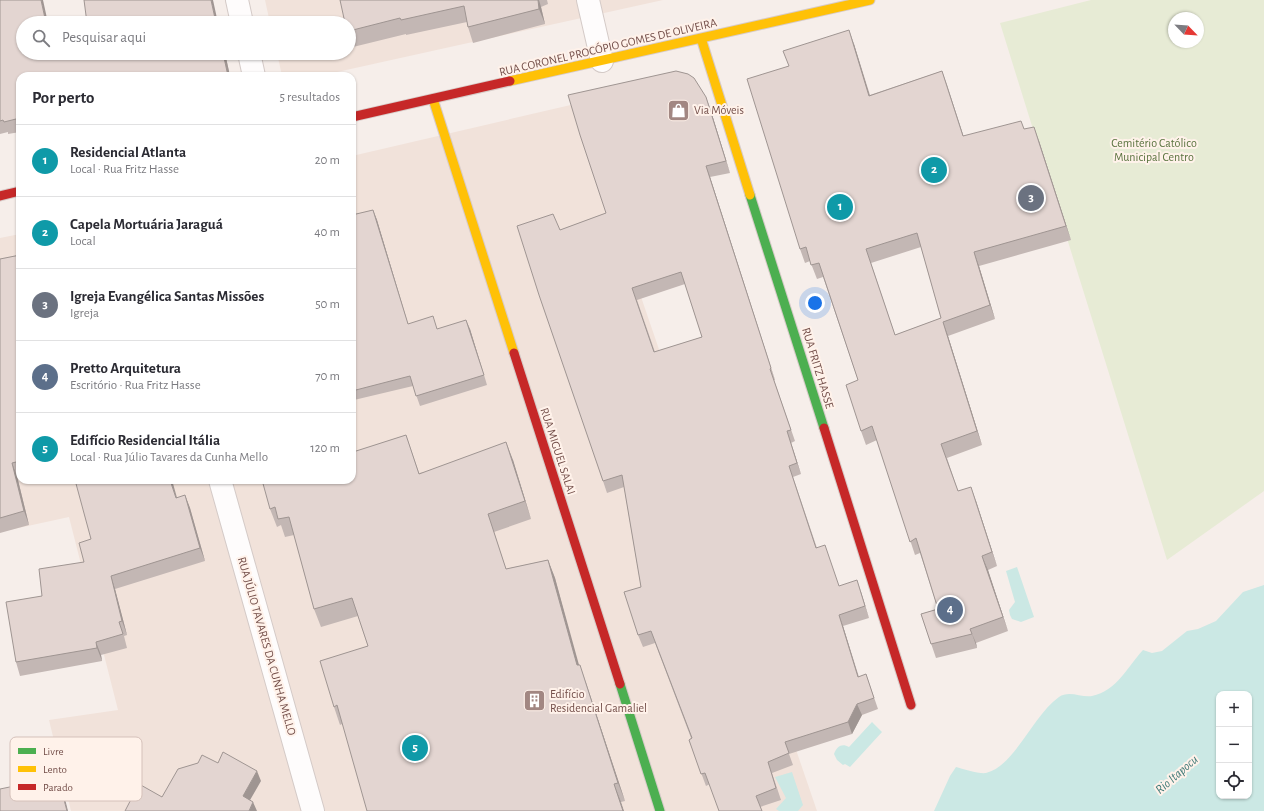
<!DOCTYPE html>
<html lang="pt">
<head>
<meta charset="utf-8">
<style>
	body { margin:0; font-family:"Alegreya Sans",sans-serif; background:#f2f2f3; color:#2b2b33 }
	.controls { position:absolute; right:12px; bottom:12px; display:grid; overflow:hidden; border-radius:8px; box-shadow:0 1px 3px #0004 }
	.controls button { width:36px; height:36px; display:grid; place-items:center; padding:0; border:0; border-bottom:1px solid #e1e1e2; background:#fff; color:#2b2b33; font:20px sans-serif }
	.compass { position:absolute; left:1168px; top:12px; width:36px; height:36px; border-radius:50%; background:#fff; box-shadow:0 1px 3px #0004; rotate:115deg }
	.you { position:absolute; left:815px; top:303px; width:14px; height:14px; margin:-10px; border:3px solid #fff; border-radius:50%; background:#1a73e8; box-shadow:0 0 0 6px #1a73e833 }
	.badge { display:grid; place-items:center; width:26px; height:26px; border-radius:50%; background:#0f766e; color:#fff; font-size:13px; font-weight:700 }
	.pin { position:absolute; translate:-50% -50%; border:2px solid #fff; box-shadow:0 1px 4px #0006 }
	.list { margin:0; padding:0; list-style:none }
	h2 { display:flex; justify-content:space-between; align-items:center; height:52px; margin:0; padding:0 16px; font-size:17px }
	h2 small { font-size:13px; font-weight:400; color:#7c7c81 }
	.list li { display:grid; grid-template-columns:26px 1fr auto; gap:12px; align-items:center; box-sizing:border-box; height:72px; padding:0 16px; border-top:1px solid #e1e1e2 }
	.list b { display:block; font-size:15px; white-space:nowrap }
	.list p { margin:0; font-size:13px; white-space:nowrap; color:#7c7c81 }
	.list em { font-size:13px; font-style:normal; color:#7c7c81 }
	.icon { flex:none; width:22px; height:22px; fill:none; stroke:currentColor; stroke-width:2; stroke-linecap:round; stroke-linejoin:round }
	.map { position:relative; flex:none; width:1264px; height:811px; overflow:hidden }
	.search { position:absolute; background:#fff; box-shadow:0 1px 3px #0004; left:16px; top:16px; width:340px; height:44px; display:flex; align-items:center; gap:10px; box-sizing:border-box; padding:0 14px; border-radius:22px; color:#7c7c81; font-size:15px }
	.panel { position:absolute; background:#fff; box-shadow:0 1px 3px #0004; left:16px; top:72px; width:340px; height:412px; border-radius:12px }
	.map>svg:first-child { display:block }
	.residential { fill:#f1e2da }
	.green { fill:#e7ebd5; fill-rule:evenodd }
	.water { fill:#cbe8e4; fill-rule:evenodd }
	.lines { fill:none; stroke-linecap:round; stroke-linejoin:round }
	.street-casing { stroke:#d4cac7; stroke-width:24 }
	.fast-casing { stroke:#d7cbc8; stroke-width:11 }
	.slow-casing { stroke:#d7cbc8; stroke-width:11 }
	.jam-casing { stroke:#d7cbc8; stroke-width:11 }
	.street { stroke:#fefcfc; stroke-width:22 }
	.fast { stroke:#4caf50; stroke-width:9 }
	.slow { stroke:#ffc107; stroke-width:9 }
	.jam { stroke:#c62828; stroke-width:9 }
	.wall { fill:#c3b7b4; fill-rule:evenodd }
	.shaded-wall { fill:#9f9592 }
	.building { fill:#e3d5d1; stroke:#9f9592; fill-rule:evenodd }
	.labels { text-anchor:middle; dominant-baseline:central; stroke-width:4; stroke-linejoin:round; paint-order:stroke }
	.street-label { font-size:12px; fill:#744f4a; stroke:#fff2ea }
	.poi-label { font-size:12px; fill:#744f4a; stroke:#fff2ea; text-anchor:start }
	.park-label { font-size:12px; fill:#5b7440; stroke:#fff2ea }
	.water-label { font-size:13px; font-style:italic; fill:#3e7976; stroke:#fff2ea }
	.key { fill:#fff2ea; stroke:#d5c1ba; stroke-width:1 }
	.key-label { font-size:11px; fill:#744f4a }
</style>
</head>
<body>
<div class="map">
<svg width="1264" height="811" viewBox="0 0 1264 811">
	<rect width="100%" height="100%" fill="#f6eeea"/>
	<!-- residential -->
	<path class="residential" d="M265,0H663L319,76H282L277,53H349V23H270Z
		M575,104L817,811H71L49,720L118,710L69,517L0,532V238L20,234V480H352V156Z"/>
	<!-- green -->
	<path class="green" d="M1091,0H1264V491L1167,560L1000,23ZM1174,18H1198V42H1174Z"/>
	<!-- water -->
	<path class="water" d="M1017,567L1034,617L1021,622L1012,619L1010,615L1009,610L1015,602L1006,571Z
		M1264,585V811H934L950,776L956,767C963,769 979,774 986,773C1015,766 1033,715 1059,697C1069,690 1082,698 1092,696C1117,691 1127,667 1143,650L1152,653L1162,651L1187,631L1198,629L1216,621L1243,592ZM1219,694H1249V796H1219Z
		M872,722L882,732L850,767L845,764L843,765L837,760L834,754C837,746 842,743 849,747Z
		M792,772L803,805L798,811H779L776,809L786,798L775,777Z"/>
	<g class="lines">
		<defs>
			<path id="street" d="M237,0L242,23
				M588,0L602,61
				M249,53L254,76
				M220,480L313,811"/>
			<path id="fast" d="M750,195L824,428
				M620,684L660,811"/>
			<path id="slow" d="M701,38L750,195
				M510,81L870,0
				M433,99L514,353"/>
			<path id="jam" d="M352,117L510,81
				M0,196L20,191
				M514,353L620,684
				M824,428L911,705"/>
		</defs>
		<!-- street casing -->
		<use href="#street" class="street-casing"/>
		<!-- fast casing -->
		<use href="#fast" class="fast-casing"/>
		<!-- slow casing -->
		<use href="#slow" class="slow-casing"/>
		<!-- jam casing -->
		<use href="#jam" class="jam-casing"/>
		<!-- street -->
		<use href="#street" class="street"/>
		<!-- fast -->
		<use href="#fast" class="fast"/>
		<!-- slow -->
		<use href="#slow" class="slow"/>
		<!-- jam -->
		<use href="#jam" class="jam"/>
	</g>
	<!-- wall -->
	<path class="wall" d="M0,0L23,53H225L230,76H20V132L8,134V132L0,134Z
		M340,0H547L548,4L541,7L545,24L473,43L468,27L467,22L406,35V34L353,47L349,36V23Z
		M854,44L870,95L942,71L963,136L1024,129L1039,141L1071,240L979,266L995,319L948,336L982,445L947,458L958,491L976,501L997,566L988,570L1008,631L976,643L977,648L936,658L921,614L938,609L920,553L915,555L877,440L866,445L861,431L858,380L823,277L817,279L810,261L805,263L800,249L789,66ZM921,247L941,318L895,335L871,263Z
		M710,108L730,173L710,177L775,380H774L795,441L791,443L801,474L793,477L817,548L839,586L861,592L869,618L843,626L859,677L866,674L878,709L862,715L852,734L789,754L793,765L772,773L781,800L760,807L710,784L706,786L689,740L691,738L655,643L643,647L638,635L641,587L624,487L607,493L603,481L560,230L606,213ZM685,284L702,337L655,352L637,300Z
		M373,210L377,220L408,324L438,329H470L487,385L420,406L413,386L354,400L356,406L352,407V215Z
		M20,255V476H17L29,525L0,533V259Z
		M406,435L419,473L513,460L531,519L494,532L506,569L548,560L555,578L578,665L586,683L625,801L621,802L342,724L340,725L334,707L368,646L358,616L321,627L314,609L294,535L285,537L281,525L277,527L270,509L354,452Z
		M185,495L190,508L205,561L115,589L127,635L124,636L127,648L101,655L102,661L20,676L16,662L42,596L84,562L91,539L177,498Z"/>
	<!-- shaded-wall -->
	<path class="shaded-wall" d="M41,0H43L48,23H46Z
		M211,0H213L218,23H216Z
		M538,0H539L541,7L545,24L539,9Z
		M849,30L854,44L874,110L869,96Z
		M223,53H225L230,76H228Z
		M942,71L947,85L968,150L963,136Z
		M706,97L710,108L730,173L726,161Z
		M1034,127L1039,141L1071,240L1066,226Z
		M706,166L710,177L775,380L771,368Z
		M373,210L377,220L411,334L408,324Z
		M974,252L979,266L995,319L990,305Z
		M466,320L470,329L487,385L484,375Z
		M943,322L948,336L982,445L977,431Z
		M352,394L356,406L352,397Z
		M787,431L791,443L801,474L797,463Z
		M506,442L513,460L531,519L525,501Z
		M12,463L17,476L29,525L24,511Z
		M170,480H172L181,512L176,498Z
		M971,487L976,501L997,566L992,552Z
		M185,495L190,508L205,561L200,548Z
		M982,556L988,570L1008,631L1003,617Z
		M548,560L555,578L584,683L577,665Z
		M111,576L115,589L127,635L122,621Z
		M857,580L861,592L869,618L865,606Z
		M839,615L843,626L862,689L858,677Z
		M970,629L976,643L977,648L972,634Z
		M96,642L101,655L102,661L97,648Z
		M580,665L586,683L625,801L618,783Z
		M857,704L862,715L852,734L848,722Z
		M257,771L261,781L246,807L243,796Z
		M58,777L62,787L68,811H67Z
		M614,784L621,802L624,811H623Z
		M253,802L257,811H249Z"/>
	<!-- building -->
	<path class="building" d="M0,0H41L46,23H23V53H223L228,76H20V118L4,122L3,120L0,121Z
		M84,0H211L216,23H87Z
		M340,0H538L539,9L468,27L464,6L401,20L400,18L349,31V23H345Z
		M849,30L869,96L942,71L963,136L1021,121L1024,129L1034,127L1066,226L974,252L990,305L943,322L977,431L941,444L958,491L971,487L992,552L982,556L1003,617L970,629L972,634L931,644L921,614L938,609L916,538L910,542L872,426L861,431L846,385L858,380L819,263L811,265L806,247L800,249L747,79L789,66L783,51ZM917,233L941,318L895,335L866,249Z
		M676,71L688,74L694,78L706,97L726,161L706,166L771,368L770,369L791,430L787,431L797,463L789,466L816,548L825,545L839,586L857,580L865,606L839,615L858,677L866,674L874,698L857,704L848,722L785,742L789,753L768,762L776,788L756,796L762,811H719L705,773L701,774L689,740L692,738L651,631L638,635L624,592L641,587L622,475L603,481L539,295L517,226L553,214L560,230L606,213L580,135L568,95ZM681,272L702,337L654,352L632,288Z
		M373,210L408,324L433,316L437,329L466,320L484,375L416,396L410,376L352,391V215Z
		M20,255V461L12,463L24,511L0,518V259Z
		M406,435L419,474L506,442L525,501L488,514L506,569L548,560L577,665H580L618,783L614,784L623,811H367L337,705L334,707L320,661L368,646L352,598L314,609L289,517L278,519L275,507L270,509L262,480H352V449L353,452Z
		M75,480H170L176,498L185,495L200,548L111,576L122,621L119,622L123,634L96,642L97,648L16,662L6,602L42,596L39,569L84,562L79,543L91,539Z
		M223,752L257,771L243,796L253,802L249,811H125L139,784L162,797L178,769L198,763L202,755L218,763Z
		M58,777L67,811H0V789Z"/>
	<!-- icons -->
	<defs>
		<symbol id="shop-square" viewBox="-11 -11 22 22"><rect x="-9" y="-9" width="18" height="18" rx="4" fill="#a28782" stroke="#fff2ea"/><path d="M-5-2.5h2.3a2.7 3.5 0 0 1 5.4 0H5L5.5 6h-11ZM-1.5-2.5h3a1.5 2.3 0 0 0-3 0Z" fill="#fff"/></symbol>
		<symbol id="building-square" viewBox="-11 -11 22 22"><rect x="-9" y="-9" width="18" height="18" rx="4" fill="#a28782" stroke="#fff2ea"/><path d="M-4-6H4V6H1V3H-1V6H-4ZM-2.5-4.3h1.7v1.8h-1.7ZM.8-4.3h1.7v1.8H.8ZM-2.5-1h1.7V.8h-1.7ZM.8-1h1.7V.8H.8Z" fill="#fff"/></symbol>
	</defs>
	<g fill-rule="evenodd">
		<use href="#shop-square" x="666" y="98" width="25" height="25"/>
		<use href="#building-square" x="522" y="688" width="25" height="25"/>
	</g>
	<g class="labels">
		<!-- street labels -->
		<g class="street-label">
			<text transform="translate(608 47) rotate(-13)">RUA CORONEL PROCÓPIO GOMES DE OLIVEIRA</text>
			<text transform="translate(818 368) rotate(73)">RUA FRITZ HASSE</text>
			<text transform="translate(558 451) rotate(72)">RUA MIGUEL SALAI</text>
			<text transform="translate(267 646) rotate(74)">RUA JÚLIO TAVARES DA CUNHA MELLO</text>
		</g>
		<!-- poi labels -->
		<g class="poi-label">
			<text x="694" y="110">Via Móveis</text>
			<text x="550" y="694">Edifício<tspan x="550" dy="14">Residencial Gamaliel</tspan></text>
		</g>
		<!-- park labels -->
		<g class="park-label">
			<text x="1154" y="143">Cemitério Católico<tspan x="1154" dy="14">Municipal Centro</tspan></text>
		</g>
		<!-- water labels -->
		<g class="water-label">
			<text transform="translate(1177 775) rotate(-41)">Rio Itapocu</text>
		</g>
	</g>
	<!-- legend -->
	<rect x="10" y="737" width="132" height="64" rx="6" class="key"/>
	<rect x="18" y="748" width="18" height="6" fill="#4caf50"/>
	<rect x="18" y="766" width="18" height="6" fill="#ffc107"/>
	<rect x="18" y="784" width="18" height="6" fill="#c62828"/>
	<g class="key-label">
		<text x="43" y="755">Livre</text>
		<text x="43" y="773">Lento</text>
		<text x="43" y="791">Parado</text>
	</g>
</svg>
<div class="controls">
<button>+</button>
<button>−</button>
<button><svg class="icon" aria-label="locate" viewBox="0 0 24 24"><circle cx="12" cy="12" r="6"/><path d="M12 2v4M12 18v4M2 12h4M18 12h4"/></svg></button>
</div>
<svg class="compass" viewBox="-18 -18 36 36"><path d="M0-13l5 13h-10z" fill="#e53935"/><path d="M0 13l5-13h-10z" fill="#7c7c81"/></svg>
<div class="you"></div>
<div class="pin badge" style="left:840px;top:207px;background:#0f9aa8">1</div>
<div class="pin badge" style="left:934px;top:170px;background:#0f9aa8">2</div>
<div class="pin badge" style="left:1031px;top:198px;background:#6b7280">3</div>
<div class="pin badge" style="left:950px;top:610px;background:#5c6f8a">4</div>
<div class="pin badge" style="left:415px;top:748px;background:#0f9aa8">5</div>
<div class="search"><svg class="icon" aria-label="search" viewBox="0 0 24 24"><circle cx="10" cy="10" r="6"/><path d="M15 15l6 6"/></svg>Pesquisar aqui</div>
<section class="panel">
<h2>Por perto<small>5 resultados</small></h2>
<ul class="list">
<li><span class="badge" style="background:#0f9aa8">1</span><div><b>Residencial Atlanta</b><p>Local · Rua Fritz Hasse</p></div><em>20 m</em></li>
<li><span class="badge" style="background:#0f9aa8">2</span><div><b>Capela Mortuária Jaraguá</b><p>Local</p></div><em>40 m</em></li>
<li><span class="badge" style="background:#6b7280">3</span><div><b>Igreja Evangélica Santas Missões</b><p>Igreja</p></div><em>50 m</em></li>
<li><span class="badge" style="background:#5c6f8a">4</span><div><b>Pretto Arquitetura</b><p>Escritório · Rua Fritz Hasse</p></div><em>70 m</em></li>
<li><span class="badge" style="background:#0f9aa8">5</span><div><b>Edifício Residencial Itália</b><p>Local · Rua Júlio Tavares da Cunha Mello</p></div><em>120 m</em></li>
</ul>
</section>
</div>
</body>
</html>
